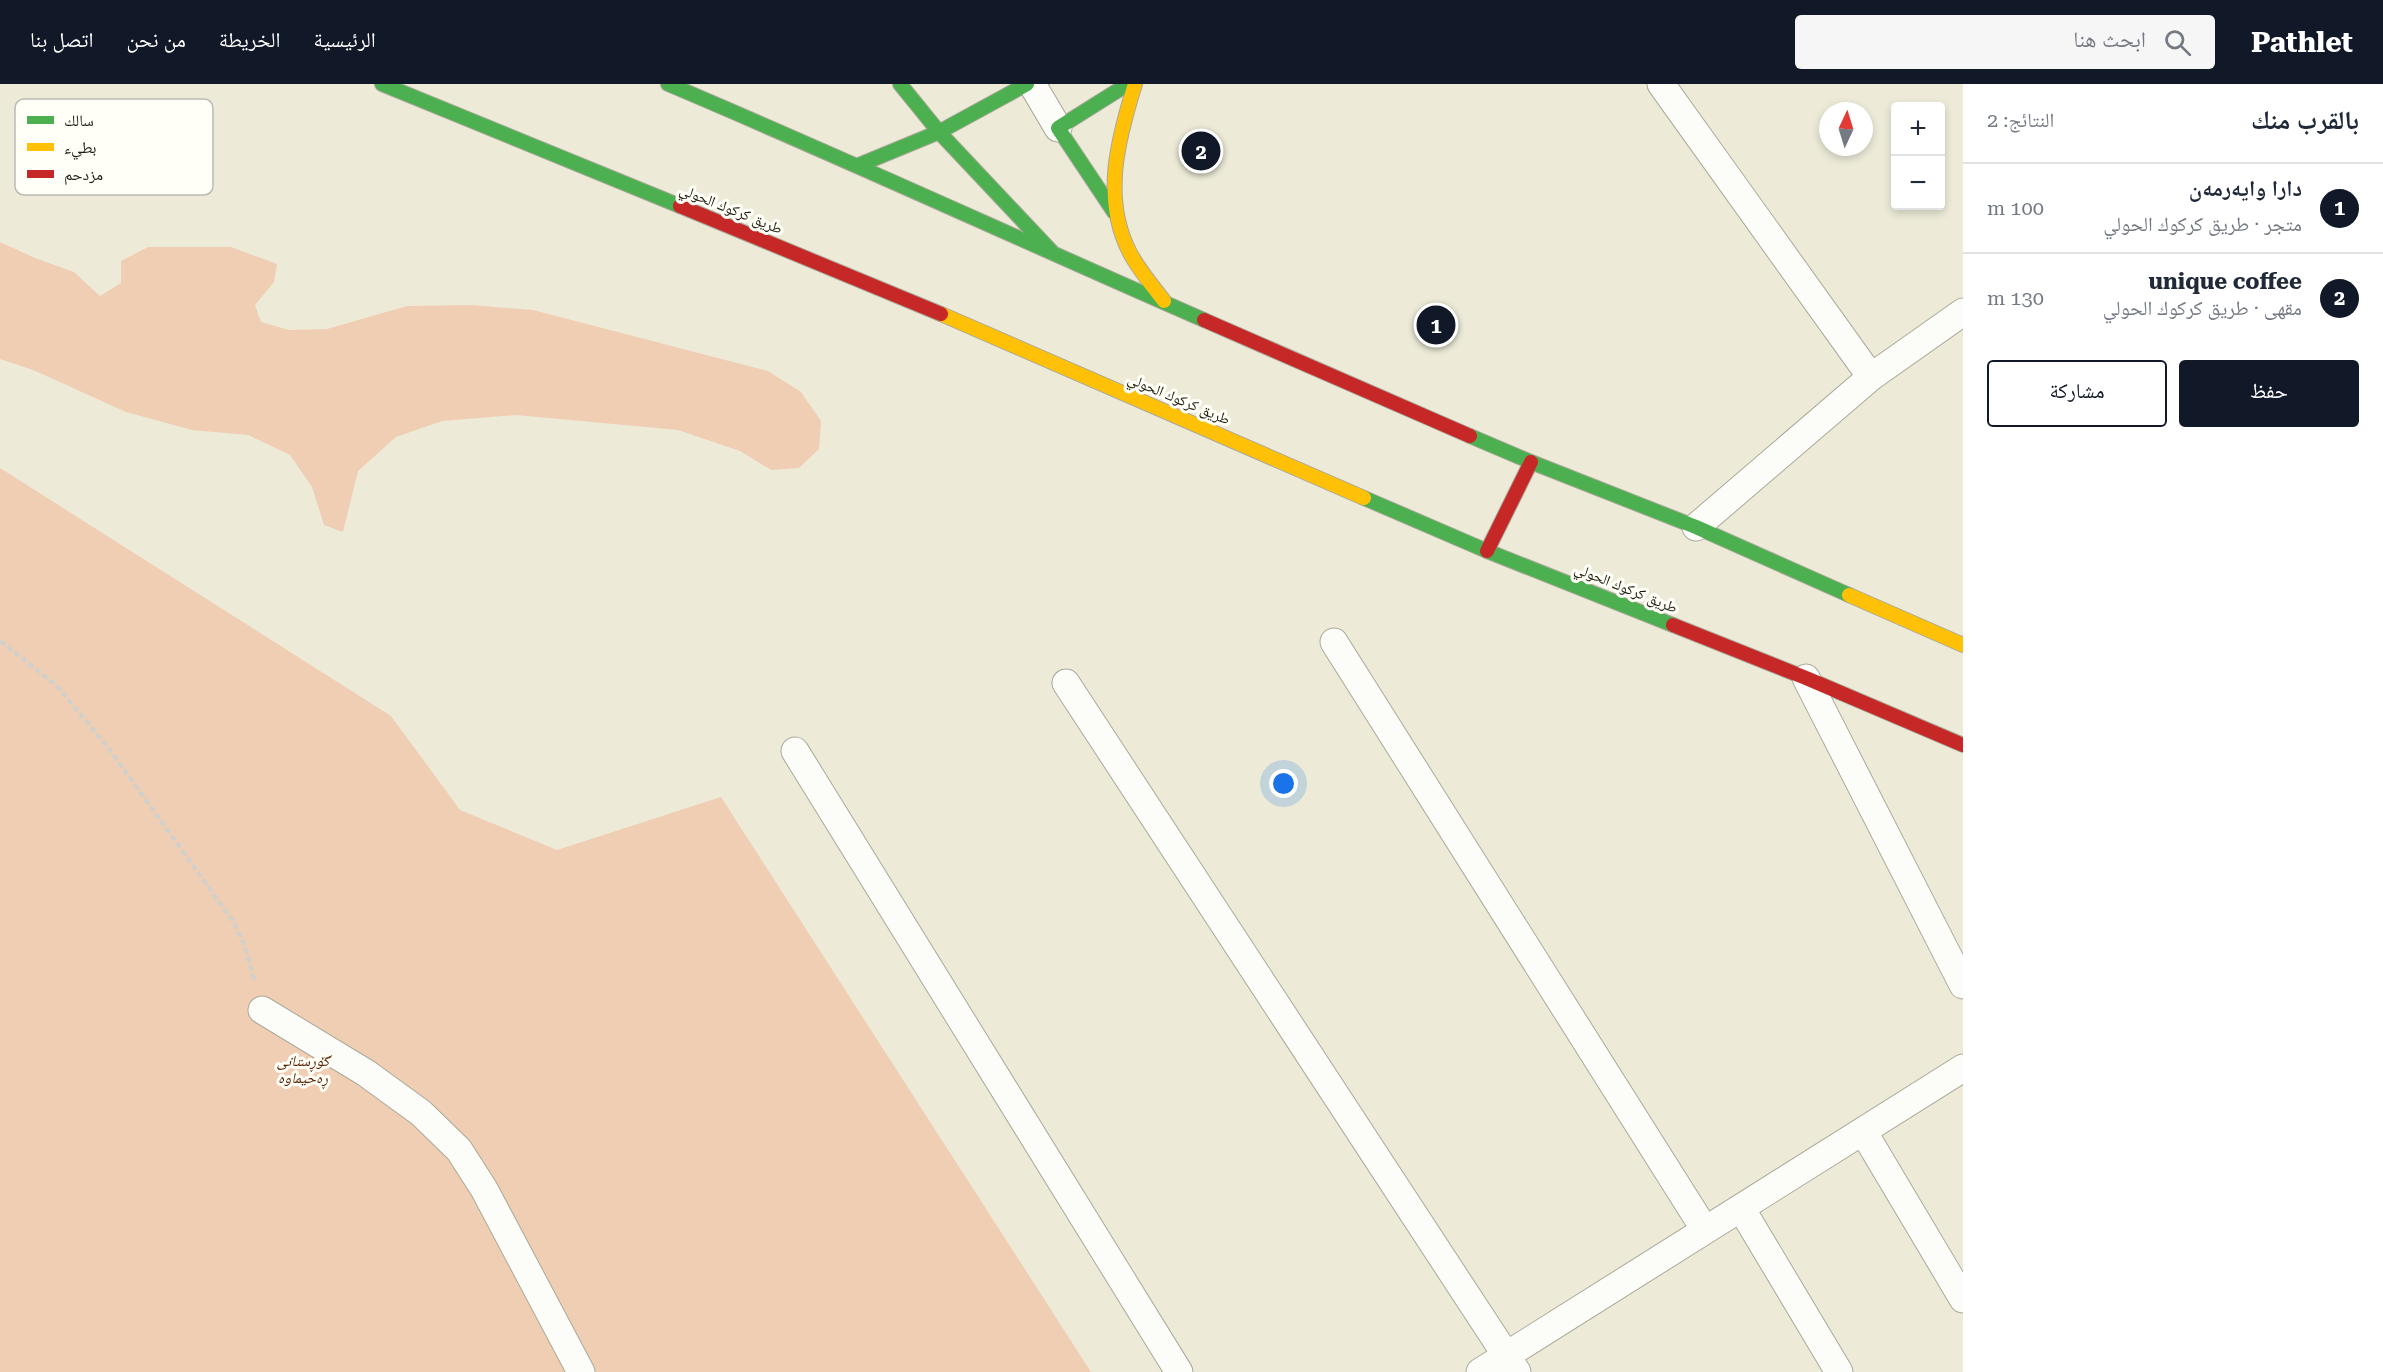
<!DOCTYPE html>
<html lang="ar">
<head>
<meta charset="utf-8">
<style>
	body { margin:0; font-family:"Roboto Serif","Noto Naskh Arabic",serif; background:#f6f6f7; color:#1f2937; direction:rtl }
	.controls { position:absolute; right:18px; top:18px; display:grid; overflow:hidden; border-radius:6px; box-shadow:0 3px 9px #0003 }
	.controls button { width:54px; height:54px; display:grid; place-items:center; padding:0; border:0; border-bottom:2px solid #e0e1e3; background:#fff; color:#1f2937; font:30px sans-serif }
	.compass { position:absolute; left:1819px; top:18px; width:54px; height:54px; border-radius:50%; background:#fff; box-shadow:0 3px 9px #0003; rotate:4deg }
	.you { position:absolute; left:1284px; top:700px; width:21px; height:21px; margin:-15px; border:4px solid #fff; border-radius:50%; background:#1a73e8; box-shadow:0 0 0 9px #1a73e833 }
	.badge { display:grid; place-items:center; width:39px; height:39px; border-radius:50%; background:#111827; color:#fff; font-size:20px; font-weight:700 }
	.pin { position:absolute; translate:-50% -50%; border:3px solid #fff; box-shadow:0 2px 6px #0006 }
	.list { margin:0; padding:0; list-style:none }
	h2 { display:flex; justify-content:space-between; align-items:center; height:78px; margin:0; padding:0 24px; font-size:26px }
	h2 small { font-size:20px; font-weight:400; color:#747a83 }
	.list li { display:grid; grid-template-columns:39px 1fr auto; gap:18px; align-items:center; box-sizing:border-box; height:90px; padding:0 24px; border-top:2px solid #e0e1e3 }
	.list b { display:block; font-size:22px; white-space:nowrap }
	.list p { margin:0; font-size:20px; white-space:nowrap; color:#747a83 }
	.list em { font-size:20px; font-style:normal; color:#747a83 }
	.actions { display:flex; gap:12px; padding:18px 24px }
	.actions a { flex:1; padding:14px 0; border:2px solid #111827; border-radius:6px; text-align:center; font-size:21px; color:#111827 }
	.actions .main { background:#111827; color:#fff }
	.icon { flex:none; width:33px; height:33px; fill:none; stroke:currentColor; stroke-width:2; stroke-linecap:round; stroke-linejoin:round }
	.map { position:relative; flex:none; width:1963px; height:1288px; overflow:hidden; direction:ltr }
	header { display:flex; align-items:center; gap:36px; box-sizing:border-box; height:84px; padding:0 30px; background:#111827; color:#fff }
	header strong { font-size:28px }
	nav { display:flex; gap:33px; margin-inline-start:auto; font-size:21px }
	.search { width:420px; height:54px; background:#f6f6f7; display:flex; align-items:center; gap:15px; box-sizing:border-box; padding:0 21px; border-radius:6px; color:#747a83; font-size:22px }
	main { display:flex }
	aside { flex:1; background:#fff }
	.map>svg:first-child { display:block }
	.green { fill:#efceb4 }
	.lines { fill:none; stroke-linecap:round; stroke-linejoin:round }
	.street-casing { stroke:#aaa99a; stroke-width:29 }
	.fast-casing { stroke:#aaa99a; stroke-width:16 }
	.slow-casing { stroke:#aaa99a; stroke-width:16 }
	.jam-casing { stroke:#aaa99a; stroke-width:16 }
	.path { stroke:#d1d0ca; stroke-width:4; stroke-dasharray:6 3; stroke-linecap:butt }
	.street { stroke:#fcfcf9; stroke-width:27 }
	.fast { stroke:#4caf50; stroke-width:14 }
	.slow { stroke:#ffc107; stroke-width:14 }
	.jam { stroke:#c62828; stroke-width:14 }
	.labels { text-anchor:middle; dominant-baseline:central; stroke-width:6; stroke-linejoin:round; paint-order:stroke }
	.street-label { font-size:15px; fill:#1c1c0f; stroke:#fffff8 }
	.park-label { font-size:15px; font-style:italic; fill:#552300; stroke:#fffff8 }
	.key { fill:#fffff8; stroke:#bbbbb2; stroke-width:1.5 }
	.key-label { font-size:16px; fill:#1c1c0f }
</style>
</head>
<body>
<header>
<strong>Pathlet</strong>
<div class="search"><svg class="icon" aria-label="search" viewBox="0 0 24 24"><circle cx="10" cy="10" r="6"/><path d="M15 15l6 6"/></svg>ابحث هنا</div>
<nav><a>الرئيسية</a><a>الخريطة</a><a>من نحن</a><a>اتصل بنا</a></nav>
</header>
<main>
<aside>
<h2>بالقرب منك<small>النتائج: 2</small></h2>
<ul class="list">
<li><span class="badge">1</span><div><b>دارا وایەرمەن</b><p>متجر · طريق كركوك الحولي</p></div><em>100 m</em></li>
<li><span class="badge">2</span><div><b>unique coffee</b><p>مقهى · طريق كركوك الحولي</p></div><em>130 m</em></li>
</ul>
<div class="actions"><a class="main">حفظ</a><a>مشاركة</a></div>
</aside>
<div class="map">
<svg width="1963" height="1288" viewBox="0 0 1963 1288">
	<rect width="100%" height="100%" fill="#edebd8"/>
	<!-- green -->
	<path class="green" d="M0,158L35,174L74,188L100,212L121,199V177L148,163H231L277,180L274,198L255,221L261,238L289,246L327,245L407,222L471,221L533,226L768,287L801,308L821,337L819,365L799,384L771,386L740,367L678,346L516,331L442,337L396,353L358,387L343,448L324,441L312,403L290,371L248,351L192,346L126,328L33,286L0,275Z
		M0,384L391,632L460,726L557,766L721,713L1091,1288H0Z"/>
	<g class="lines">
		<defs>
			<path id="street" d="M1032,0L1058,44
				M1661,0L1871,293
				M1696,443L1871,293L1963,228
				M1334,558L1705,1146
				M1806,594L1963,901
				M1066,599L1517,1288
				M795,667L1179,1288
				M262,926L366,989L421,1029L459,1066L484,1105L581,1288
				M1863,1047L1963,1215
				M1741,1124L1839,1288
				M1480,1288L1963,984"/>
			<path id="fast" d="M382,0L680,122
				M668,0C848,76 1025,158 1204,236
				M900,0L939,48L1053,169
				M859,81L939,48L1027,0
				M1114,128L1058,44L1128,0
				M1470,352L1531,378L1696,443L1849,511
				M1364,414L1487,467L1673,541"/>
			<path id="slow" d="M1135,0C1118,55 1102,113 1129,167C1138,185 1152,201 1164,217
				M941,230L1364,414
				M1849,511L1963,561"/>
			<path id="jam" d="M680,122L941,230
				M1204,236L1470,352
				M1487,467L1531,378
				M1673,541L1806,594L1963,661"/>
		</defs>
		<!-- street casing -->
		<use href="#street" class="street-casing"/>
		<!-- fast casing -->
		<use href="#fast" class="fast-casing"/>
		<!-- slow casing -->
		<use href="#slow" class="slow-casing"/>
		<!-- jam casing -->
		<use href="#jam" class="jam-casing"/>
		<!-- path -->
		<path class="path" d="M0,557L56,601L110,666L234,839L245,863L255,898"/>
		<!-- street -->
		<use href="#street" class="street"/>
		<!-- fast -->
		<use href="#fast" class="fast"/>
		<!-- slow -->
		<use href="#slow" class="slow"/>
		<!-- jam -->
		<use href="#jam" class="jam"/>
	</g>
	<g class="labels">
		<!-- street labels -->
		<g class="street-label">
			<text transform="translate(731 125) rotate(22)">طريق كركوك الحولي</text>
			<text transform="translate(1179 315) rotate(23)">طريق كركوك الحولي</text>
			<text transform="translate(1626 504) rotate(22)">طريق كركوك الحولي</text>
		</g>
		<!-- park labels -->
		<g class="park-label">
			<text x="303" y="977">گۆڕستانی<tspan x="303" dy="17">ڕەحیماوە</tspan></text>
		</g>
	</g>
	<!-- legend -->
	<rect x="15" y="15" width="198" height="96" rx="9" class="key"/>
	<rect x="27" y="32" width="27" height="8" fill="#4caf50"/>
	<rect x="27" y="59" width="27" height="8" fill="#ffc107"/>
	<rect x="27" y="86" width="27" height="8" fill="#c62828"/>
	<g class="key-label">
		<text x="64" y="42">سالك</text>
		<text x="64" y="69">بطيء</text>
		<text x="64" y="96">مزدحم</text>
	</g>
</svg>
<div class="controls">
<button>+</button>
<button>−</button>
</div>
<svg class="compass" viewBox="-18 -18 36 36"><path d="M0-13l5 13h-10z" fill="#e53935"/><path d="M0 13l5-13h-10z" fill="#747a83"/></svg>
<div class="you"></div>
<div class="pin badge" style="left:1436px;top:241px">1</div>
<div class="pin badge" style="left:1201px;top:67px">2</div>
</div>
</main>
</body>
</html>
